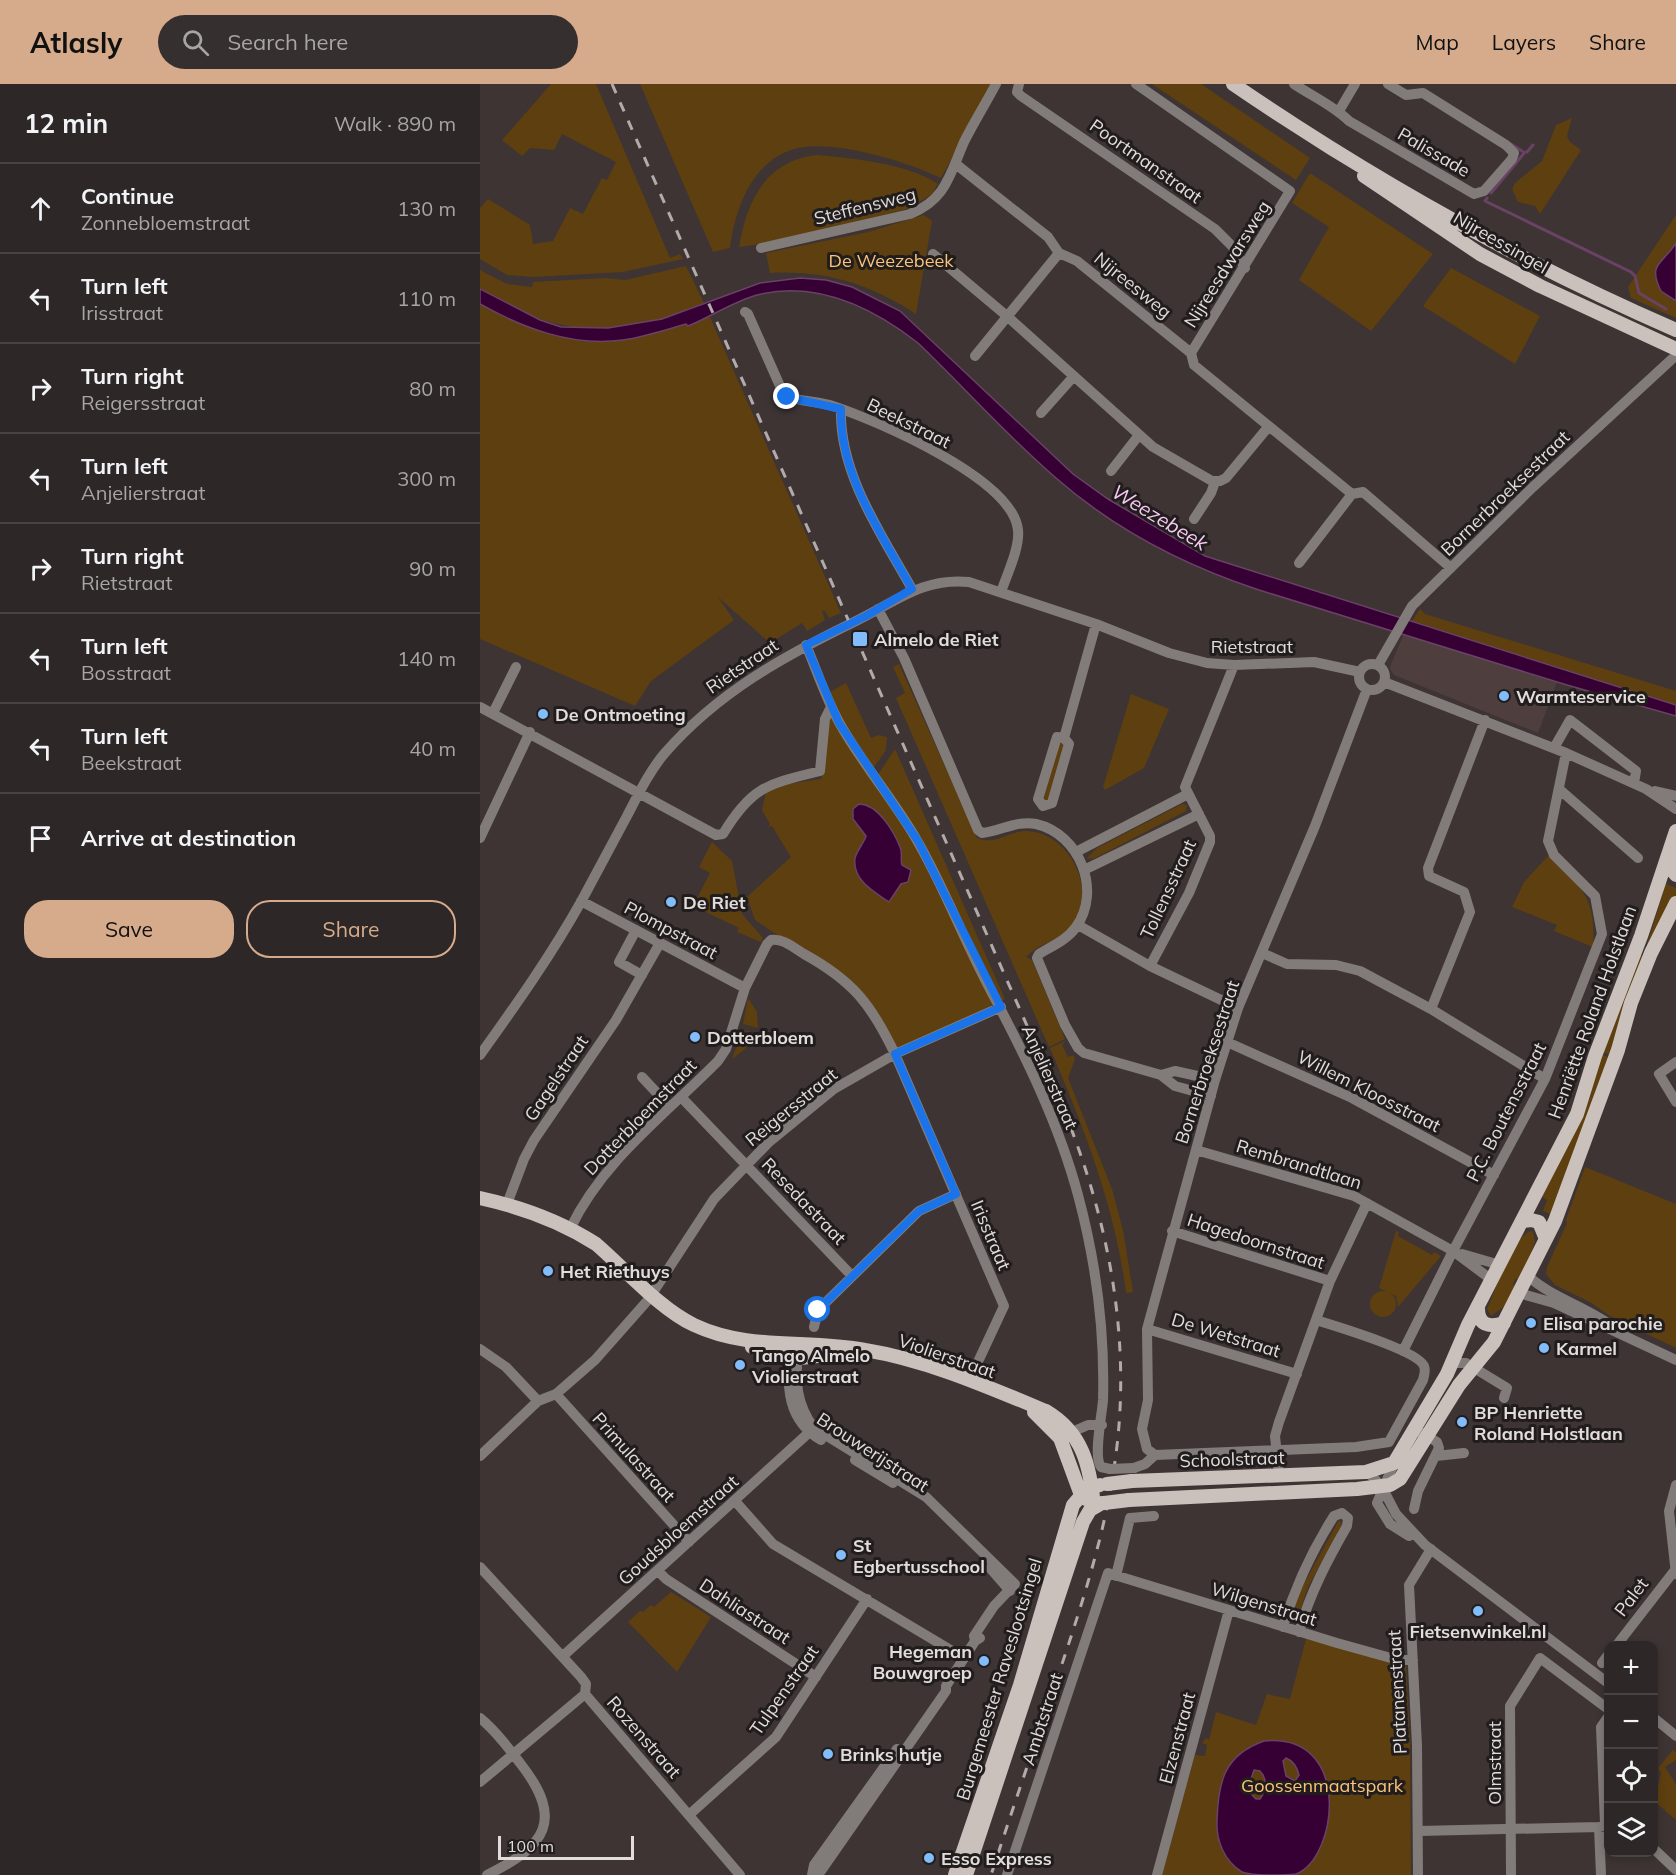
<!DOCTYPE html>
<html lang="en">
<head>
<meta charset="utf-8">
<style>
	body { margin:0; font-family:Mulish,sans-serif; background:#362f2f; color:#f1f3f6 }
	.controls { position:absolute; right:18px; bottom:18px; display:grid; overflow:hidden; border-radius:12px; box-shadow:0 3px 9px #0003 }
	.controls button { width:54px; height:54px; display:grid; place-items:center; padding:0; border:0; border-bottom:2px solid #494444; background:#2e2727; color:#f1f3f6; font:30px sans-serif }
	.scale { position:absolute; left:18px; bottom:15px; width:136px; box-sizing:border-box; padding-left:6px; border:3px solid #e2dcdb; border-top:0; font-size:16px; line-height:21px; white-space:nowrap; color:#e2dcdb; -webkit-text-stroke:4px #211d1d; paint-order:stroke }
	.stop { position:absolute; width:18px; height:18px; margin:-14px; border:4px solid #1a73e8; border-radius:50%; background:#fff }
	.stop.end { background:#1a73e8; border-color:#fff; box-shadow:0 2px 6px #0008 }
	.list { margin:0; padding:0; list-style:none }
	h2 { display:flex; justify-content:space-between; align-items:center; height:78px; margin:0; padding:0 24px; font-size:26px }
	h2 small { font-size:20px; font-weight:400; color:#a7a5a7 }
	.list li { display:grid; grid-template-columns:39px 1fr auto; gap:18px; align-items:center; box-sizing:border-box; height:90px; padding:0 24px; border-top:2px solid #494444 }
	.list b { display:block; font-size:22px; white-space:nowrap }
	.list p { margin:0; font-size:20px; white-space:nowrap; color:#a7a5a7 }
	.list em { font-size:20px; font-style:normal; color:#a7a5a7 }
	.actions { display:flex; gap:12px; padding:18px 24px }
	.actions a { flex:1; padding:14px 0; border:2px solid #d6ab8b; border-radius:24px; text-align:center; font-size:21px; color:#d6ab8b }
	.actions .main { background:#d6ab8b; color:#111 }
	.icon { flex:none; width:33px; height:33px; fill:none; stroke:currentColor; stroke-width:2; stroke-linecap:round; stroke-linejoin:round }
	.map { position:relative; flex:none; width:1196px; height:1791px; overflow:hidden }
	header { display:flex; align-items:center; gap:36px; box-sizing:border-box; height:84px; padding:0 30px; background:#d6ab8b; color:#111 }
	header strong { font-size:28px }
	nav { display:flex; gap:33px; margin-inline-start:auto; font-size:21px }
	.search { width:420px; height:54px; background:#362f2f; display:flex; align-items:center; gap:15px; box-sizing:border-box; padding:0 21px; border-radius:33px; color:#a7a5a7; font-size:22px }
	main { display:flex }
	aside { flex:1; background:#2e2727 }
	.map>svg:first-child { display:block }
	.built { fill:#4e3e3e }
	.green { fill:#5e3f0f }
	.water { fill:#360034; stroke:#6a4266; stroke-width:1.5; fill-rule:evenodd }
	.lines { fill:none; stroke-linecap:round; stroke-linejoin:round }
	.stream { stroke:#6a4266; stroke-width:3 }
	.minor { stroke:#817c7a; stroke-width:10 }
	.major { stroke:#cac1bd; stroke-width:14 }
	.rail { stroke:#b2abaa; stroke-width:3; stroke-dasharray:10 10; stroke-linecap:butt }
	.minor-bridge { stroke:#817c7a; stroke-width:10 }
	.major-bridge { stroke:#cac1bd; stroke-width:14 }
	.route { stroke:#1a73e8; stroke-width:8 }
	.poi-dot { fill:#82bcfa; stroke:#211d1d; stroke-width:2 }
	.labels { text-anchor:middle; dominant-baseline:central; stroke-width:6; stroke-linejoin:round; paint-order:stroke }
	.street-label { font-size:18px; fill:#e2dcdb; stroke:#211d1d }
	.park-label { font-size:18px; fill:#f9c37a; stroke:#211d1d }
	.poi-label { font-size:18px; font-weight:bold; fill:#e2dcdb; stroke:#211d1d; text-anchor:start }
	.water-label { font-size:20px; font-style:italic; fill:#fac8f5; stroke:#211d1d }
</style>
</head>
<body>
<header>
<strong>Atlasly</strong>
<div class="search"><svg class="icon" aria-label="search" viewBox="0 0 24 24"><circle cx="10" cy="10" r="6"/><path d="M15 15l6 6"/></svg>Search here</div>
<nav><a>Map</a><a>Layers</a><a>Share</a></nav>
</header>
<main>
<aside>
<h2>12 min<small>Walk · 890 m</small></h2>
<ul class="list">
<li><svg class="icon" aria-label="ahead" viewBox="0 0 24 24"><path d="M12 20V5M6 11l6-6 6 6"/></svg><div><b>Continue</b><p>Zonnebloemstraat</p></div><em>130 m</em></li>
<li><svg class="icon" aria-label="left" viewBox="0 0 24 24"><path d="M17 20v-9H6M10 6l-5 5 5 5"/></svg><div><b>Turn left</b><p>Irisstraat</p></div><em>110 m</em></li>
<li><svg class="icon" aria-label="right" viewBox="0 0 24 24"><path d="M7 20v-9h11M14 6l5 5-5 5"/></svg><div><b>Turn right</b><p>Reigersstraat</p></div><em>80 m</em></li>
<li><svg class="icon" aria-label="left" viewBox="0 0 24 24"><path d="M17 20v-9H6M10 6l-5 5 5 5"/></svg><div><b>Turn left</b><p>Anjelierstraat</p></div><em>300 m</em></li>
<li><svg class="icon" aria-label="right" viewBox="0 0 24 24"><path d="M7 20v-9h11M14 6l5 5-5 5"/></svg><div><b>Turn right</b><p>Rietstraat</p></div><em>90 m</em></li>
<li><svg class="icon" aria-label="left" viewBox="0 0 24 24"><path d="M17 20v-9H6M10 6l-5 5 5 5"/></svg><div><b>Turn left</b><p>Bosstraat</p></div><em>140 m</em></li>
<li><svg class="icon" aria-label="left" viewBox="0 0 24 24"><path d="M17 20v-9H6M10 6l-5 5 5 5"/></svg><div><b>Turn left</b><p>Beekstraat</p></div><em>40 m</em></li>
<li><svg class="icon" aria-label="arrive" viewBox="0 0 24 24"><path d="M6 21V4h12l-3 4 3 4H6"/></svg><div><b>Arrive at destination</b></div></li>
</ul>
<div class="actions"><a class="main">Save</a><a>Share</a></div>
</aside>
<div class="map">
<svg width="1196" height="1791" viewBox="0 0 1196 1791">
	<rect width="100%" height="100%" fill="#3e3434"/>
	<!-- built -->
	<path class="built" d="M924,550L1077,598L1058,649L914,591L910,585L911,580Z"/>
	<!-- green -->
	<path class="green" d="M71,0H116L190,174L200,170L203,175L143,188L54,193L27,191L0,175V124L8,115L50,141L53,160L73,157L90,124L103,130L122,94L127,96L136,78L82,50L74,66L50,64L42,72L22,56Z
		M160,0H512L461,94C426,77 351,54 314,65C271,78 255,126 250,164L233,168Z
		M672,0H721L830,74L816,96Z
		M1092,34L1087,52L1090,58L1101,66L1060,130L1055,122L1038,118L1032,105L1035,99L1062,77L1076,41Z
		M338,71C376,75 426,79 458,100L451,111L427,125L289,159L259,163C267,116 286,76 338,71Z
		M830,89L953,170L891,247L819,196L849,143L812,119Z
		M444,131L452,137L436,230C390,200 345,186 290,189L286,169L388,148Z
		M1196,131V159L1184,173L1190,215L1196,217V234L1151,214L1148,203Z
		M206,182L224,219C206,225 189,234 171,238C107,254 54,241 0,205V186L27,200L52,203L53,198L125,194L145,196Z
		M971,184L1060,232L1035,280L943,222Z
		M0,220C42,243 93,264 143,256C164,252 185,245 206,240L208,242L229,231L361,529L349,534L345,527H342L345,536L327,547L322,539L290,559L238,513L254,536L171,597L155,622L0,555Z
		M940,525L945,530L1196,607V621L932,537Z
		M419,580L497,754C514,762 528,747 546,747C590,747 622,812 589,845C577,857 558,860 546,873L552,876L585,955L569,963L416,614L425,609L413,583Z
		M366,599L391,654L399,651L407,653L406,666L392,686L367,646L350,608Z
		M651,610L689,625L664,684L625,706L623,703Z
		M351,627L426,744L514,921L418,966L376,903L275,836L267,813L311,773L292,742L288,743L290,740L282,726L287,703L341,695Z
		M583,658L585,661L570,715L564,717L560,712L578,660Z
		M415,665L525,915L521,917L397,692Z
		M702,720L707,721L706,727L613,775L607,774L617,764Z
		M232,758L252,777L262,830L283,854L281,858L257,848L259,844L213,822L230,789L219,783Z
		M1069,771C1102,805 1116,812 1113,863L1074,847L1077,841L1032,823L1044,798Z
		M1182,798L1196,804V812L1170,863L1167,860L1183,809Z
		M1159,869L1163,873L1133,972L1120,967Z
		M268,914L277,928L278,944L263,940Z
		M262,946L276,949L265,965L252,975Z
		M586,957L582,961L588,973L593,971L595,975L588,994L632,1105L643,1146L653,1208L646,1209C635,1122 604,1044 570,964Z
		M1119,969L1132,975L1074,1132L1063,1127L1067,1116L1060,1111Z
		M1105,1083L1196,1120V1264L1130,1232L1110,1218L1075,1201L1066,1190L1067,1183L1087,1139L1086,1136Z
		M916,1147L919,1148L918,1152L952,1171L954,1168L961,1172L918,1223L916,1212L899,1204Z
		M1053,1147L1055,1158L1041,1195H1035L1033,1200L1036,1205L1025,1222L1011,1232L1007,1225C1015,1208 1033,1148 1053,1147Z
		M890 1220a13 13 0 1 1 26 0a13 13 0 1 1-26 0Z
		M859,1436L862,1440L828,1503L817,1535L813,1536L811,1534L819,1509Z
		M191,1508L231,1533L197,1588L148,1538L160,1527L163,1528L171,1521L174,1523Z
		M826,1555L926,1580L930,1662L931,1791H682L715,1671L725,1672L727,1661L722,1659L726,1654L729,1656L736,1628L776,1641L787,1610L810,1615Z
		M1193,1666L1196,1669V1676L1185,1683L1196,1700V1736L1174,1717V1702H1178L1181,1689L1178,1684Z"/>
	<!-- water -->
	<path class="water" d="M1196,159V217L1181,207C1167,179 1183,180 1196,159Z
		M320,194L346,196L372,203L420,227L593,390L628,415L725,472L1196,621V632L1087,601L779,506C706,482 634,445 576,394C527,352 484,303 438,259C392,223 336,196 277,211C252,218 227,235 208,242L206,240C185,246 164,253 143,256C92,263 43,244 0,220V205L60,236L81,243L128,244L182,235L280,199Z
		M379,720C398,720 414,748 420,763C423,769 420,775 422,781L431,786L428,798L421,800L409,818C394,808 372,796 375,774C377,766 384,759 386,752L373,735V725Z
		M784,1657C873,1648 858,1774 816,1790C809,1791 796,1791 788,1791C779,1791 770,1791 762,1788C744,1777 736,1756 737,1737C738,1698 744,1671 784,1657ZM806,1674C814,1677 817,1683 819,1691L815,1697L806,1692L803,1677ZM774,1686L780,1687C788,1695 786,1707 780,1715H776L767,1706Z"/>
	<g class="lines">
		<!-- stream -->
		<path class="stream" d="M1031,60L1042,67
			M1047,68L1053,61
			M1011,109L1045,68
			M1007,114L1005,117L1151,188L1155,192L1159,209L1186,225"/>
		<!-- minor -->
		<path class="minor" d="M539,0L537,8L541,12L735,145L752,162L765,184
			M656,0L810,107L711,269
			M814,0C832,12 854,22 869,37L994,110L1004,107L1032,75L1034,69L1026,61L943,9L926,11L908,0
			M859,27L875,0
			M477,81L568,153L579,169L597,177L711,269L714,281L872,410L883,408L971,484
			M281,164L430,130C466,116 470,90 484,58C494,38 506,19 516,0
			M453,170L528,233L673,363L732,397H740L746,394L789,342
			M265,228L268,230L304,311C319,318 337,317 353,322C398,337 533,395 538,446C540,464 527,490 521,508
			M495,272L579,169
			M361,325C359,390 402,451 432,505
			M561,329L594,292
			M631,387L659,351
			M714,435L731,409L735,398
			M819,479L872,410
			M398,525L424,574L498,746L502,749C521,747 537,736 556,740C600,750 622,807 596,843C587,856 572,862 559,870L557,874L585,941L598,964L604,969L681,991L695,1002L731,1012
			M326,561C337,587 346,615 360,640C382,679 412,714 435,753C464,802 484,857 511,907C545,971 579,1040 598,1111C616,1178 625,1246 623,1316C622,1331 613,1373 621,1383L630,1385
			M879 593a13 13 0 1 1 26 0a13 13 0 1 1-26 0Z
			M898,581L932,522L1053,403L1192,275
			M904,598L1086,669L1166,705L1196,725
			M0,623L236,751L243,750C272,702 288,700 340,687L345,635L351,623
			M13,629L36,583
			M584,654L616,540
			M1074,664L1090,636L1156,687L1154,699
			M1079,705L1158,774
			M1175,707L1196,712
			M563,722L558,715L576,656L577,653L584,654
			M563,722L572,719L589,660L584,654
			M0,754L50,648
			M596,768L708,710
			M604,786L719,730
			M101,817L265,904
			M598,841L670,882L758,924
			M156,846L139,878L162,891
			M782,869L807,880L856,881L880,887L951,925L1065,995
			M670,882L709,809L730,758V752L705,703L754,581
			M951,925L990,828L984,808L949,792L948,784L1005,636
			M747,958L872,1014L1014,1091
			M0,971C36,921 72,870 102,816C117,788 132,760 147,732C158,711 169,688 184,670C238,608 304,572 376,537C415,518 444,493 489,498L616,540L689,569L727,579L754,581L834,578L880,588
			M1196,978L1179,990L1196,1018
			M681,991L695,987L735,996
			M162,993L190,1023
			M202,1014L372,1192
			M716,1066L874,1112L973,1167L1012,1196
			M27,1120L44,1075L54,1056L136,936L180,859
			M90,1145C123,1076 186,1030 238,977L246,965L265,904L287,860L291,856C303,854 314,864 324,870C373,897 391,920 415,970L524,1222L489,1297
			M692,1147L850,1197
			M982,1170L1020,1181
			M1048,1192C1070,1212 1101,1221 1126,1238
			M1039,1209L1074,1219L1196,1276
			M334,1243L338,1226L439,1127L476,1110
			M667,1245L817,1290
			M0,1265L26,1283L58,1317
			M923,1267L973,1167L1065,995L1122,850L1115,812L1074,771L1068,757L1086,669
			M309,1268C307,1303 307,1336 341,1356
			M318,1268C315,1297 316,1320 334,1344L446,1413L535,1500L514,1522L494,1552L495,1557
			M972,1279H986L1027,1304L1024,1314
			M76,1310L209,1458
			M585,1351L608,1341H622
			M675,1371L667,1365L662,1345L668,1316L667,1245L735,996L758,924L835,742L887,605
			M0,1372L58,1317L76,1310L115,1276L168,1216L234,1115L288,1059L354,1005L415,970L521,923
			M956,1372L984,1369
			M375,1376L413,1399
			M914,1379L897,1419L910,1440L929,1452
			M654,1384L665,1380L675,1371L876,1363L909,1358L943,1296C944,1291 946,1287 944,1282C937,1266 855,1242 836,1236
			M888,1388L902,1403L916,1430L945,1461L1128,1599
			M799,1391L795,1352L799,1338L850,1197L887,1119
			M1196,1401L1189,1427L1196,1490
			M255,1417L293,1460L484,1574
			M934,1425L938,1407L959,1364L957,1358L935,1345
			M0,1483L101,1593L106,1600L105,1610L260,1791
			M510,1484L530,1507
			M178,1487L186,1495L336,1593
			M636,1492L650,1434L674,1432
			M803,1543C815,1503 831,1468 854,1432L862,1429L868,1434L867,1442C847,1477 830,1509 819,1548
			M1136,1562L1195,1486
			M83,1572L334,1344
			M1122,1579L1128,1571
			M0,1634C15,1646 28,1663 40,1679C85,1736 66,1762 7,1791
			M1174,1634L1196,1652
			M0,1698L105,1610
			M210,1730L296,1653L387,1515
			M1125,1740L1121,1643L1128,1633
			M1119,1743L1121,1791
			M939,1747L1119,1743L1128,1741
			M1174,1765L1196,1786
			M332,1791L334,1781L417,1665
			M333,1791L341,1787L466,1607V1602L495,1557L500,1554
			M527,1791L628,1489L857,1559L918,1576H933
			M677,1791L749,1526
			M938,1791L937,1662L929,1501L951,1465
			M1031,1791L1030,1622L1060,1574L1128,1625"/>
		<!-- major -->
		<path class="major" d="M753,0C892,95 1042,179 1196,246
			M884,92L1000,170L1060,202L1196,265
			M1190,770L1189,783L1196,791
			M0,1114C41,1123 80,1137 116,1160C145,1185 180,1225 214,1241C269,1267 327,1255 385,1266C447,1276 508,1303 566,1327C603,1349 610,1382 614,1422
			M1043,1137L1051,1136L1059,1138L1066,1155
			M998,1224C998,1241 1009,1244 1024,1239
			M272,1263C310,1277 317,1276 355,1269
			M554,1328L580,1354L601,1411L606,1415
			M652,1397L886,1388L914,1379L967,1290L988,1241L1097,1030L1115,972L1161,852L1196,747
			M649,1416L877,1405L910,1401L920,1395L979,1301L1014,1258L1075,1137L1138,966L1151,919L1171,869L1196,819
			M475,1791L540,1601L593,1421L606,1406L620,1401
			M486,1791L603,1438L610,1426L622,1419"/>
		<!-- rail -->
		<path class="rail" d="M132,0L578,1012C626,1125 652,1247 636,1370C626,1449 601,1523 576,1598C554,1662 532,1727 511,1791"/>
		<!-- minor-bridge -->
		<path class="minor-bridge" d="M630,1385L654,1384"/>
		<!-- major-bridge -->
		<path class="major-bridge" d="M627,1400L652,1397
			M624,1419L649,1416"/>
	</g>
	<g class="lines">
		<!-- route -->
		<path class="route" d="M307,313L361,325C359,390 402,451 432,505L386,532L326,561L359,639L438,757L521,923L415,970L476,1110L439,1127L338,1226"/>
	</g>
	<!-- markers -->
	<g class="poi-dot">
		<rect x="372" y="547" width="16" height="16" rx="3"/>
		<circle cx="1024" cy="612" r="6"/>
		<circle cx="63" cy="630" r="6"/>
		<circle cx="191" cy="818" r="6"/>
		<circle cx="215" cy="953" r="6"/>
		<circle cx="68" cy="1187" r="6"/>
		<circle cx="1051" cy="1239" r="6"/>
		<circle cx="1064" cy="1264" r="6"/>
		<circle cx="260" cy="1281" r="6"/>
		<circle cx="982" cy="1338" r="6"/>
		<circle cx="361" cy="1471" r="6"/>
		<circle cx="998" cy="1527" r="6"/>
		<circle cx="504" cy="1577" r="6"/>
		<circle cx="348" cy="1670" r="6"/>
		<circle cx="449" cy="1774" r="6"/>
	</g>
	<g class="labels">
		<!-- street labels -->
		<g class="street-label">
			<text transform="translate(954 68) rotate(30)">Palissade</text>
			<text transform="translate(666 77) rotate(35)">Poortmanstraat</text>
			<text transform="translate(385 122) rotate(-14)">Steffensweg</text>
			<text transform="translate(1021 158) rotate(30)">Nijreessingel</text>
			<text transform="translate(747 180) rotate(-58)">Nijreesdwarsweg</text>
			<text transform="translate(653 201) rotate(39)">Nijreesweg</text>
			<text transform="translate(429 339) rotate(26)">Beekstraat</text>
			<text transform="translate(1025 409) rotate(-44)">Bornerbroeksestraat</text>
			<text x="772" y="562">Rietstraat</text>
			<text transform="translate(262 582) rotate(-34)">Rietstraat</text>
			<text transform="translate(688 805) rotate(-65)">Tollensstraat</text>
			<text transform="translate(191 846) rotate(28)">Plompstraat</text>
			<text transform="translate(1112 928) rotate(-70)">Henriëtte Roland Holstlaan</text>
			<text transform="translate(727 978) rotate(-72)">Bornerbroeksestraat</text>
			<text transform="translate(570 993) rotate(66)">Anjelierstraat</text>
			<text transform="translate(76 994) rotate(-56)">Gagelstraat</text>
			<text transform="translate(889 1007) rotate(27)">Willem Kloosstraat</text>
			<text transform="translate(311 1023) rotate(-39)">Reigersstraat</text>
			<text transform="translate(1026 1028) rotate(-63)">P.C. Boutensstraat</text>
			<text transform="translate(160 1033) rotate(-46)">Dotterbloemstraat</text>
			<text transform="translate(819 1080) rotate(17)">Rembrandtlaan</text>
			<text transform="translate(324 1117) rotate(46)">Resedastraat</text>
			<text transform="translate(511 1151) rotate(67)">Irisstraat</text>
			<text transform="translate(776 1157) rotate(18)">Hagedoornstraat</text>
			<text transform="translate(746 1251) rotate(17)">De Wetstraat</text>
			<text transform="translate(467 1272) rotate(19)">Violierstraat</text>
			<text transform="translate(393 1368) rotate(33)">Brouwerijstraat</text>
			<text transform="translate(154 1373) rotate(48)">Primulastraat</text>
			<text transform="translate(752 1375) rotate(-2)">Schoolstraat</text>
			<text transform="translate(198 1446) rotate(-42)">Goudsbloemstraat</text>
			<text transform="translate(1151 1513) rotate(-53)">Palet</text>
			<text transform="translate(784 1520) rotate(17)">Wilgenstraat</text>
			<text transform="translate(265 1527) rotate(33)">Dahliastraat</text>
			<text transform="translate(519 1595) rotate(-73)">Burgemeester Raveslootsingel</text>
			<text transform="translate(304 1606) rotate(-55)">Tulpenstraat</text>
			<text transform="translate(917 1608) rotate(-93)">Platanenstraat</text>
			<text transform="translate(562 1635) rotate(-72)">Ambtstraat</text>
			<text transform="translate(164 1653) rotate(49)">Rozenstraat</text>
			<text transform="translate(697 1654) rotate(-75)">Elzenstraat</text>
			<text transform="translate(1014 1679) rotate(-90)">Olmstraat</text>
		</g>
		<!-- park labels -->
		<g class="park-label">
			<text x="411" y="176">De Weezebeek</text>
			<text x="842" y="1701">Goossenmaatspark</text>
		</g>
		<!-- poi labels -->
		<g class="poi-label">
			<text x="394" y="555">Almelo de Riet</text>
			<text x="1036" y="612">Warmteservice</text>
			<text x="75" y="630">De Ontmoeting</text>
			<text x="203" y="818">De Riet</text>
			<text x="227" y="953">Dotterbloem</text>
			<text x="80" y="1187">Het Riethuys</text>
			<text x="1063" y="1239">Elisa parochie</text>
			<text x="1076" y="1264">Karmel</text>
			<text x="272" y="1271">Tango Almelo<tspan x="272" dy="21">Violierstraat</tspan></text>
			<text x="994" y="1328">BP Henriette<tspan x="994" dy="21">Roland Holstlaan</tspan></text>
			<text x="373" y="1461">St<tspan x="373" dy="21">Egbertusschool</tspan></text>
			<text x="998" y="1547" text-anchor="middle">Fietsenwinkel.nl</text>
			<text x="492" y="1567" text-anchor="end">Hegeman<tspan x="492" dy="21">Bouwgroep</tspan></text>
			<text x="360" y="1670">Brinks hutje</text>
			<text x="461" y="1774">Esso Express</text>
		</g>
		<!-- water labels -->
		<g class="water-label">
			<text transform="translate(680 433) rotate(31)">Weezebeek</text>
		</g>
	</g>
</svg>
<div class="controls">
<button>+</button>
<button>−</button>
<button><svg class="icon" aria-label="locate" viewBox="0 0 24 24"><circle cx="12" cy="12" r="6"/><path d="M12 2v4M12 18v4M2 12h4M18 12h4"/></svg></button>
<button><svg class="icon" aria-label="layers" viewBox="0 0 24 24"><path d="M12 4l9 5-9 5-9-5zM3 14l9 5 9-5"/></svg></button>
</div>
<div class="scale">100 m</div>
<div class="stop" style="left:338px;top:1226px"></div>
<div class="stop end" style="left:307px;top:313px"></div>
</div>
</main>
</body>
</html>
